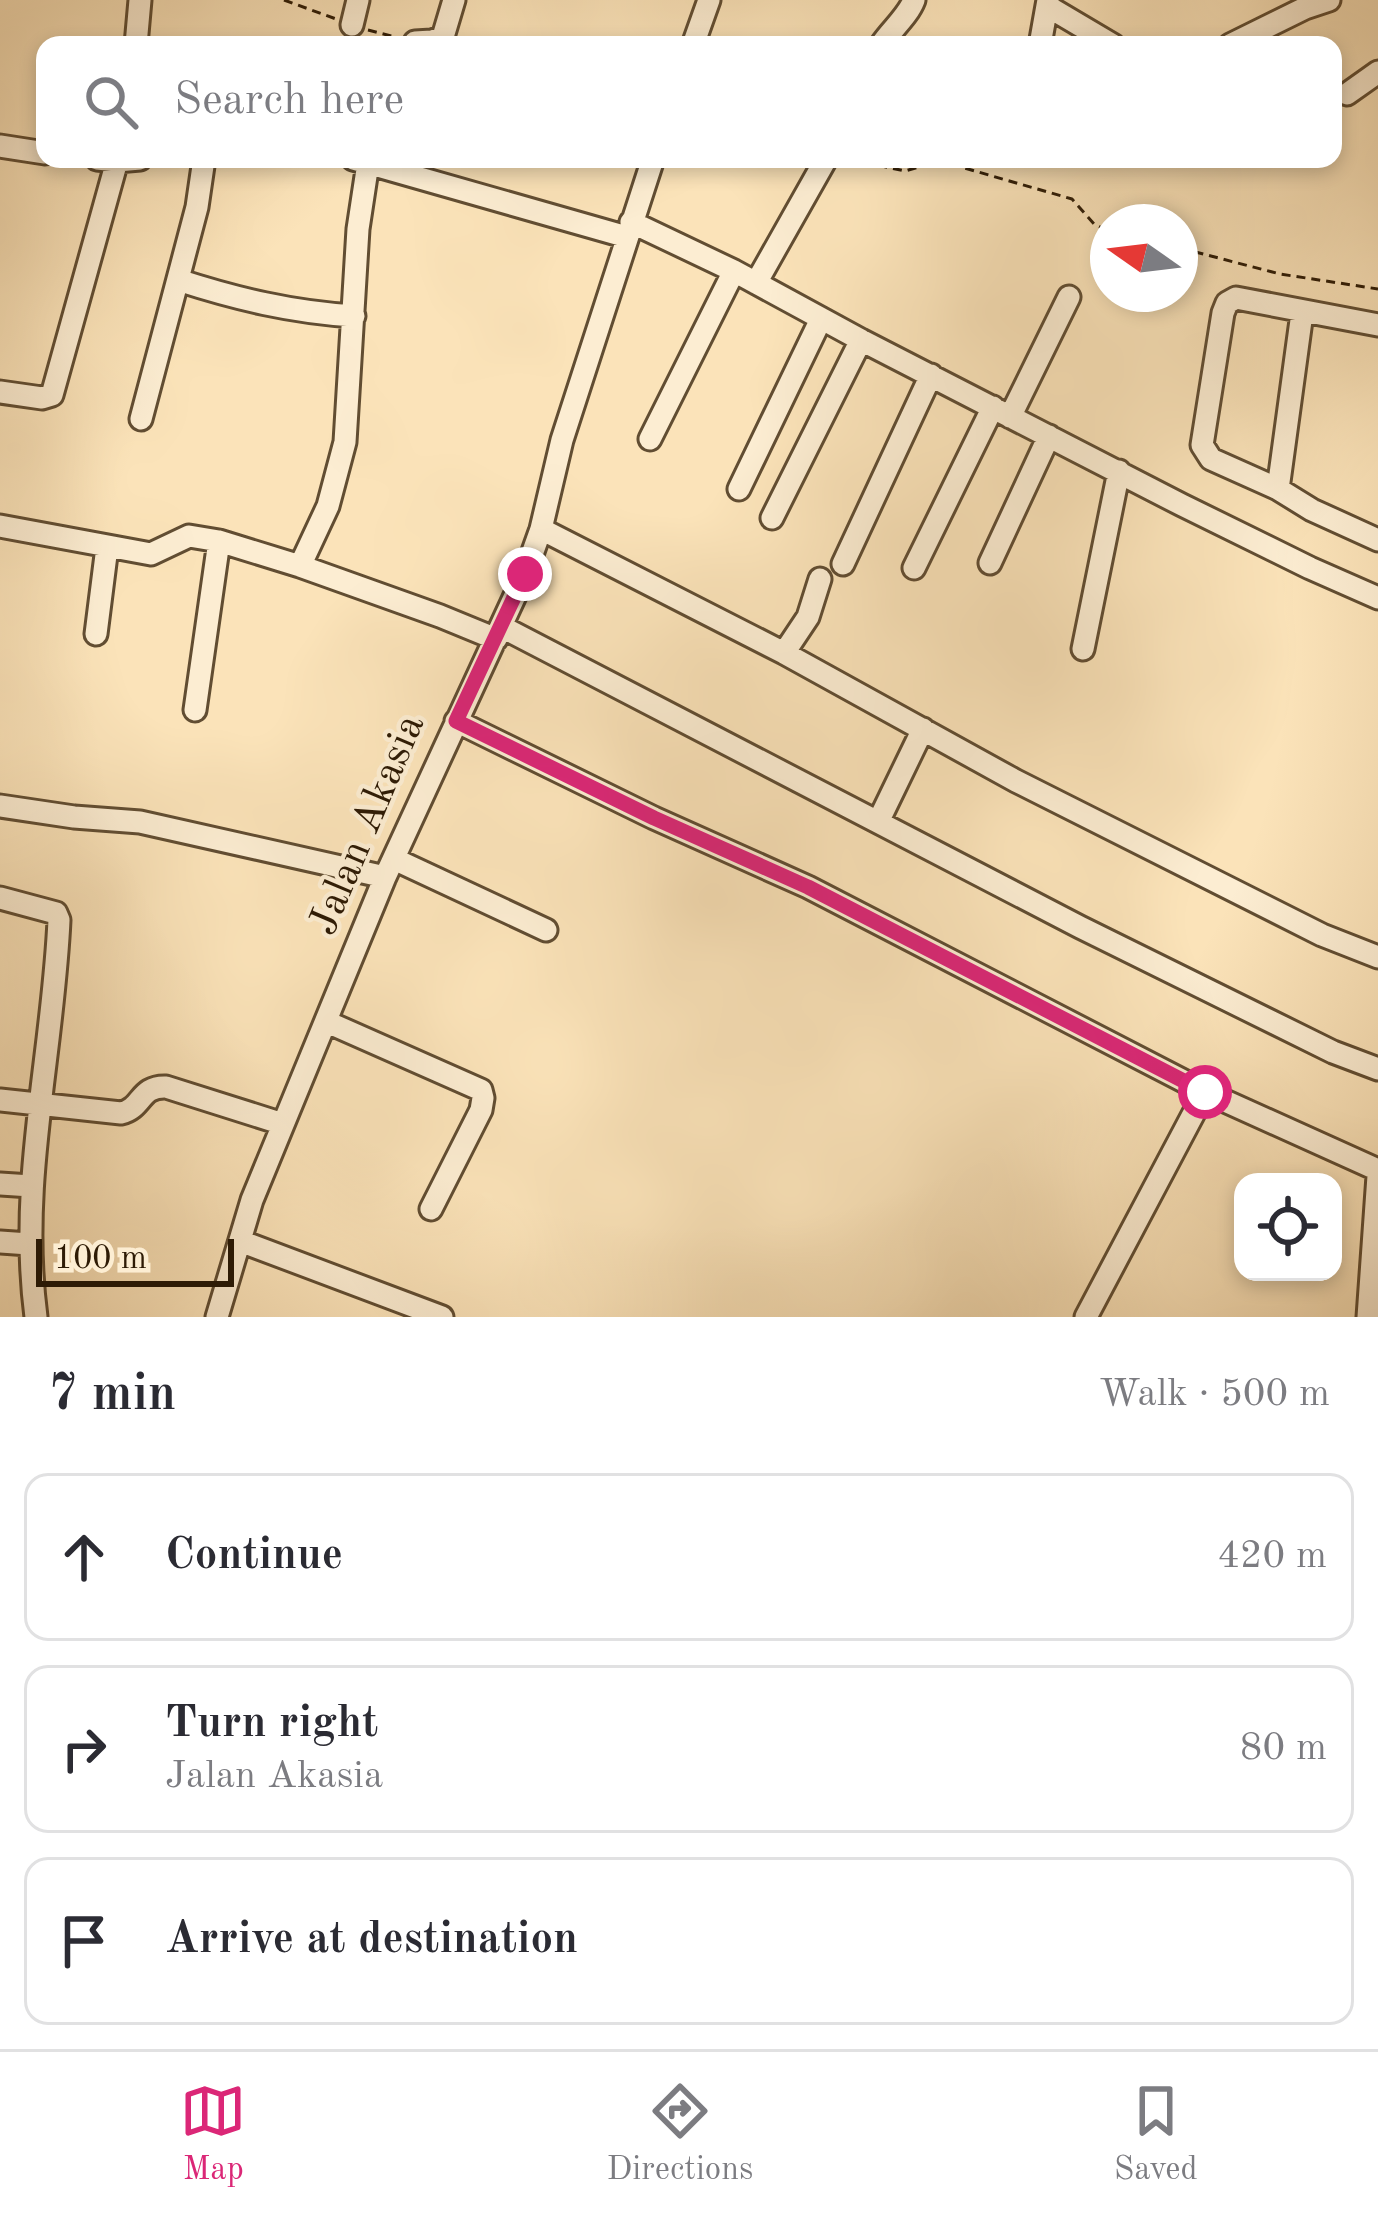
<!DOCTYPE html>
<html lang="en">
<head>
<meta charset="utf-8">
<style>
	body { margin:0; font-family:"Old Standard TT",serif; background:#f2f2f3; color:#2b2b33 }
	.controls { position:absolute; right:36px; bottom:36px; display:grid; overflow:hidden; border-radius:24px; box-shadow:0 6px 18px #0003 }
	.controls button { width:108px; height:108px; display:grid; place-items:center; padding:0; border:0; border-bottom:3px solid #e1e1e2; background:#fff; color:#2b2b33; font:60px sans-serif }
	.compass { position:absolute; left:1090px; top:204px; width:108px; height:108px; border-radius:50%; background:#fff; box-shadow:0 6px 18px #0003; rotate:284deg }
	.scale { position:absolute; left:36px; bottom:30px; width:198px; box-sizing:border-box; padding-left:12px; border:6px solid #2e1b05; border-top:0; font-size:33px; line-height:42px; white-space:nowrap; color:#2e1b05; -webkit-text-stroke:9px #fcedd2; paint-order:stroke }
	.stop { position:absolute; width:36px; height:36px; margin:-27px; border:9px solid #db2777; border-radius:50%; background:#fff }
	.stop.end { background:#db2777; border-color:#fff; box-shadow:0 3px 12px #0008 }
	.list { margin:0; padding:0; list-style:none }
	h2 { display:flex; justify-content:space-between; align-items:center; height:156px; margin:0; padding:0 48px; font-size:51px }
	h2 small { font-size:39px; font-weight:400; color:#7c7c81 }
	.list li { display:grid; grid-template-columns:78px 1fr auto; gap:36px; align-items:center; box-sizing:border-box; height:168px; margin:0 24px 24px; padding:0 24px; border:3px solid #e1e1e2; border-radius:24px }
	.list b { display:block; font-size:45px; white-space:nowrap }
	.list p { margin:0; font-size:39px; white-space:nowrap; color:#7c7c81 }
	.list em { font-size:39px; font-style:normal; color:#7c7c81 }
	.icon { flex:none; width:66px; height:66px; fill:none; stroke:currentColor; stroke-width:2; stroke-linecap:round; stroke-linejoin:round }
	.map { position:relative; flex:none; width:1378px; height:1317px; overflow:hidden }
	.search { position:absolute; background:#fff; box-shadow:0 6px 18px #0003; left:36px; right:36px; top:36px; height:132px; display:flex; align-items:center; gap:30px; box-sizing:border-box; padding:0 42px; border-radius:24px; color:#7c7c81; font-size:45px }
	.sheet { height:732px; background:#fff }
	nav { display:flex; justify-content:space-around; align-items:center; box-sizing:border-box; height:168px; border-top:3px solid #e1e1e2; background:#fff; font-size:33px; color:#7c7c81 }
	nav a { display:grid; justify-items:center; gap:6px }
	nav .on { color:#db2777 }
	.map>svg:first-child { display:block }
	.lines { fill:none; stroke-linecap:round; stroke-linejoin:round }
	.minor-casing { stroke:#614d32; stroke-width:27 }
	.path { stroke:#2e1b05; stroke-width:3; stroke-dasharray:9 6; stroke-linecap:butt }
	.minor { stroke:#fcedd2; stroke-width:21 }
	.route { stroke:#db2777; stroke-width:15 }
	.labels { text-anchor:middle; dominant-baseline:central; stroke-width:9; stroke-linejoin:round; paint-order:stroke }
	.street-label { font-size:42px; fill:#2e1b05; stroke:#fcedd2 }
</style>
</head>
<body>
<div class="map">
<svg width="1378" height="1317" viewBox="0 0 1378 1317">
	<rect width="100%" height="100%" fill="#fbe3b9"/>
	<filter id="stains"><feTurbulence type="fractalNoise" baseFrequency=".00167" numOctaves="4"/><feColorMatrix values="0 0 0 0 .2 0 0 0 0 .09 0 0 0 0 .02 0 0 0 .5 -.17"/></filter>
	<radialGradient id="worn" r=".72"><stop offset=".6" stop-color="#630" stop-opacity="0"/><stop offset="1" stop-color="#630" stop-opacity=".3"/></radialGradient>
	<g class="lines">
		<defs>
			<path id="minor" d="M1047,6L1113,45
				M352,25L358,0
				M415,42L432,41L443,37L454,0
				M136,45L140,0
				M693,45L709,0
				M881,45C891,30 908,16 914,0
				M1040,45L1048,0
				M1230,45L1305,8L1329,0
				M1347,94L1378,72
				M0,146L45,153
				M97,159L117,161L140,159
				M353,159L627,237
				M631,222L734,271L861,340L1182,505L1310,568L1378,598
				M178,280C237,299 291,312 354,316
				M756,283L826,159
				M1378,325L1236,298L1227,303L1223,313L1202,445L1211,459L1278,489L1312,510L1378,540
				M0,392L42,398L52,395L117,161
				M1010,417L1069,297
				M141,419L197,207L204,159
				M650,439L734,271
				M739,489L821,319
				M1278,489L1302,313
				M772,518L861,340
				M0,526L151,554L189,536L219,541L300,566L440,616L496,639
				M541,529L784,653L1016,781L1322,935L1378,957
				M990,563L1049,436
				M843,564L931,375
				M300,566L328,506L345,442L358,229L368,163
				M914,568L993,407
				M502,627L1080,927L1333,1052L1378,1069
				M96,634L107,547
				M1083,649L1119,471
				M784,653L808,617L820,579
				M195,710L219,541
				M456,721L654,818L808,887L1205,1092L1378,1170
				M0,806L74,817L140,822L385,877
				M879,820L923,729
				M394,859L546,930
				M0,898L56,913L59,920C53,1055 18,1181 36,1317
				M327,1022L481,1090L483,1098L481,1110L431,1209
				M0,1100L121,1113C143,1108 139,1086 166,1087L283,1124
				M0,1184L31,1186
				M240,1241L442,1317
				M0,1242L29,1244
				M217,1317L252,1200L385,877L525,574L541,529L562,440L653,159
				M1086,1317L1205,1092
				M1368,1317L1378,1176"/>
		</defs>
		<!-- minor casing -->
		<use href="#minor" class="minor-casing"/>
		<!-- path -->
		<path class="path" d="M284,0L336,19
			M368,30L399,38
			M849,159L905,171L940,161L1072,199L1095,225L1108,230
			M1180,248L1280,274L1378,289"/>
		<!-- minor -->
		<use href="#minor" class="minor"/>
	</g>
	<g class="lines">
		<!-- route -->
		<path class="route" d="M525,574L456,721L654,818L808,887L1205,1092"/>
	</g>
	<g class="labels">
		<!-- street labels -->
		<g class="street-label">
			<text transform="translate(368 825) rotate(-67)">Jalan Akasia</text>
		</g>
	</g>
	<rect width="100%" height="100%" filter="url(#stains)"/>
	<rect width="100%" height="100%" fill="url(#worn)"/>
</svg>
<div class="controls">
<button><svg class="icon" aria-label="locate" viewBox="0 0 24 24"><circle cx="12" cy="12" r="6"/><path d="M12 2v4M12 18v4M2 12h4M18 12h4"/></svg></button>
</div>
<svg class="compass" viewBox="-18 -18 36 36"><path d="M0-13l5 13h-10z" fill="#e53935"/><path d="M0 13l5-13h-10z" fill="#7c7c81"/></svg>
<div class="scale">100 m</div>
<div class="stop" style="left:1205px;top:1092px"></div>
<div class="stop end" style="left:525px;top:574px"></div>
<div class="search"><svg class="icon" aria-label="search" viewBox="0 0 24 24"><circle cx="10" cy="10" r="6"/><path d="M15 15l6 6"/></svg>Search here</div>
</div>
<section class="sheet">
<h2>7 min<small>Walk · 500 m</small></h2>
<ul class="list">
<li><svg class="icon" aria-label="ahead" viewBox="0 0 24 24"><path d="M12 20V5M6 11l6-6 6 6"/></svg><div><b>Continue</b></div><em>420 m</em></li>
<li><svg class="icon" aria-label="right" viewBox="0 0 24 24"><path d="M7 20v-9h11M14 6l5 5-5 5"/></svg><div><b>Turn right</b><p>Jalan Akasia</p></div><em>80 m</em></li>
<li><svg class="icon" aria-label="arrive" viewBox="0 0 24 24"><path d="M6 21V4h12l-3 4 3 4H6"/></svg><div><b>Arrive at destination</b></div></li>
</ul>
</section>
<nav>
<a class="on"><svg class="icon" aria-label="map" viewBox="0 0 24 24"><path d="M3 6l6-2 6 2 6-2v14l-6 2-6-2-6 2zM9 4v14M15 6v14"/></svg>Map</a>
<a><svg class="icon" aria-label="directions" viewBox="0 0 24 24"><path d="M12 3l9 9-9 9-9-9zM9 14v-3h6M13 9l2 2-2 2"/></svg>Directions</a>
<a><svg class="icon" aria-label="saved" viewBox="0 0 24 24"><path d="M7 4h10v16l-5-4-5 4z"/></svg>Saved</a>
</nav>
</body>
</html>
